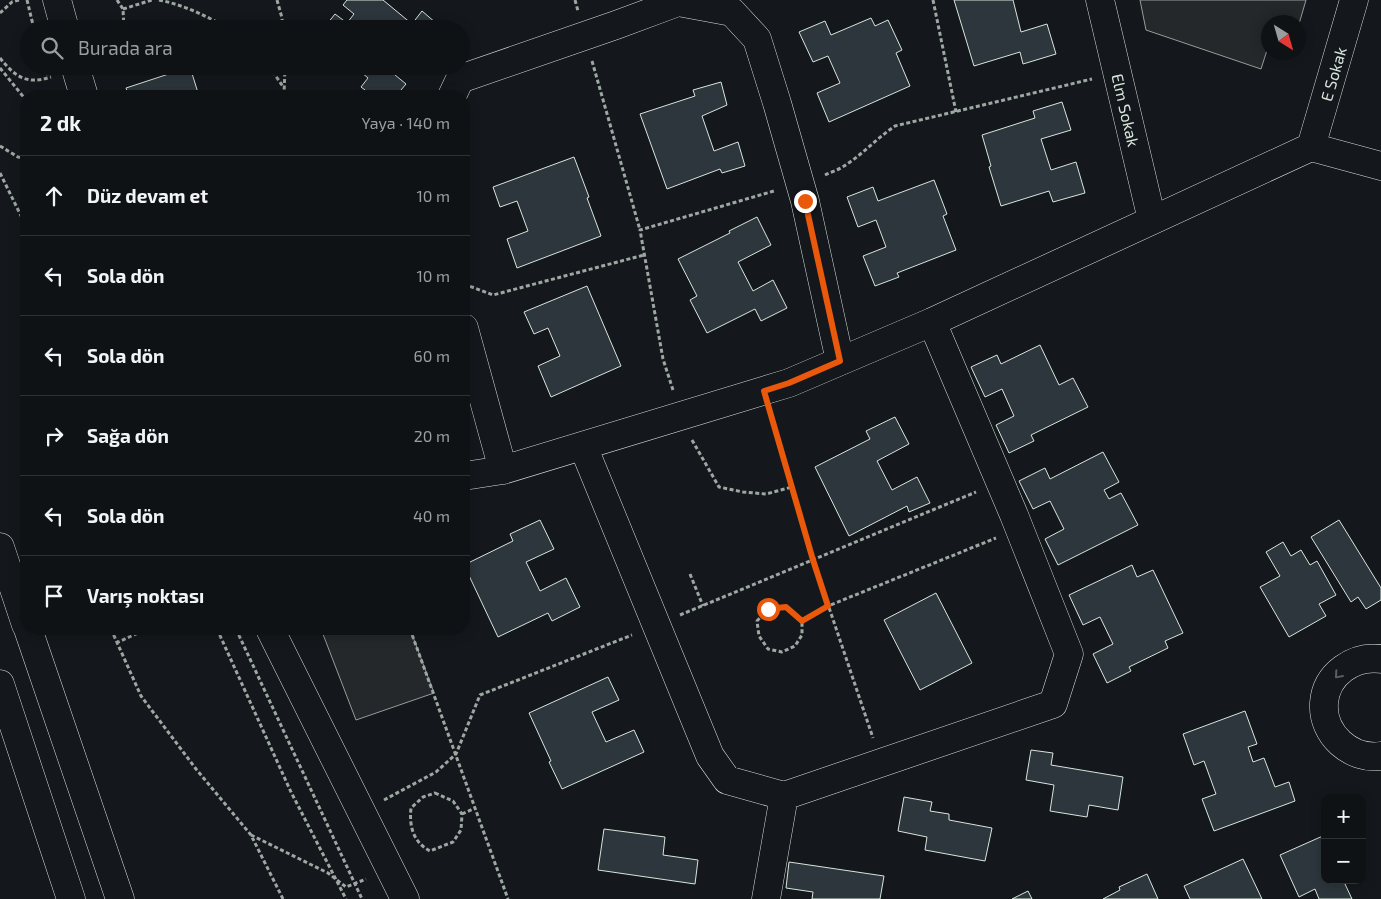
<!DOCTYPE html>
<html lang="tr">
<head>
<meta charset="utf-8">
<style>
	body { margin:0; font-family:"Exo 2",sans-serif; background:#181b1e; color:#f1f3f6 }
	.controls { position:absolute; right:15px; bottom:15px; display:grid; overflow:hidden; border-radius:10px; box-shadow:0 2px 12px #0003 }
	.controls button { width:45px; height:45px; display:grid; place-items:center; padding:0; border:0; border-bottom:1px solid #2f3234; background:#0f1215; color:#f1f3f6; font:25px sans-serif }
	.compass { position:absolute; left:1261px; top:15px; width:45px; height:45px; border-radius:50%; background:#0f1215; box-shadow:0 2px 12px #0003; rotate:143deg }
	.stop { position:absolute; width:15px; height:15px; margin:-11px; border:4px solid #ea580c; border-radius:50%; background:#fff }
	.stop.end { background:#ea580c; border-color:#fff; box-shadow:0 1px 5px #0008 }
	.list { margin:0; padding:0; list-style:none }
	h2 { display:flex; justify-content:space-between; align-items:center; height:65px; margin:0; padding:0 20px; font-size:21px }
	h2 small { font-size:16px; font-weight:400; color:#9b9ea0 }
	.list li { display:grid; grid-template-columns:32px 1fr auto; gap:15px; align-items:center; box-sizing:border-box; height:80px; padding:0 20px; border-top:1px solid #2f3234 }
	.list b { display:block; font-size:19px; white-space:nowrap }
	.list em { font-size:16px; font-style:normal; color:#9b9ea0 }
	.icon { flex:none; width:28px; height:28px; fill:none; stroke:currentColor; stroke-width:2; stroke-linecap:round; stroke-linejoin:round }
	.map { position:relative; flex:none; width:1381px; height:899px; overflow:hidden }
	.search { position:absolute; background:#0f1215; box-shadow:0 2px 12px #0003; left:20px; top:20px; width:450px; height:55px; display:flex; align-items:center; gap:12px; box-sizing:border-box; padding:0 18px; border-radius:28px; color:#9b9ea0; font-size:19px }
	.panel { position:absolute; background:#0f1215; box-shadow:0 2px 12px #0003; left:20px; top:90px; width:450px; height:545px; border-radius:20px }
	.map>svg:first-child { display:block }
	.parking { fill:#24282b; stroke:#939e99 }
	.building { fill:#2c363c; stroke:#d8e6dc }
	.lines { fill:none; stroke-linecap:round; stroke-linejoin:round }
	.minor-casing { stroke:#d8e6dc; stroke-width:29 }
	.path { stroke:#9da8a2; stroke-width:3; stroke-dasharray:4 2.5; stroke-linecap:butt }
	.minor { stroke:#14181c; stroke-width:28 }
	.oneway { stroke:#59605f }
	.route { stroke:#ea580c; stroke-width:6 }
	.labels { text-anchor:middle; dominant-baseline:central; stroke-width:4; stroke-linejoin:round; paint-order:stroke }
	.street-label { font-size:16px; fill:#d8e6dc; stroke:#14181c }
</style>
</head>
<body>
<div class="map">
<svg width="1381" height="899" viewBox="0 0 1381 899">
	<rect width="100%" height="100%" fill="#14181c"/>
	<!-- parking -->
	<path class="parking" d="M1140,0H1306L1299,24L1268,22V47L1261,69L1146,30Z
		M321,629H410L434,693L356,720Z"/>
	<!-- building -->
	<path class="building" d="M347,0H383L412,24L422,11L443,29H323L335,14L347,23L354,14L343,5Z
		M954,0H1013L1021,32L1047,24L1056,54L1023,64L1020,52L974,66Z
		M871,18L875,26L888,20L902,50L896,53L910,86L829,122L817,93L840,83L828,56L813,62L799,32L825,21L831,35Z
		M354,66H392L389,70L406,84L396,96H373L361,87L368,78Z
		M190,67L199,96H129L126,88Z
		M721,82L727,105L702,116L714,151L738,142L745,166L722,173L720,169L667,189L640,114L695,96L693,90Z
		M1062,102L1071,130L1041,139L1051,170L1076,162L1085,193L1053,202L1049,191L1001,206L989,167L991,166L982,135L1035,118L1033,111Z
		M574,157L589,197L587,198L601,236L517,268L507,239L528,231L517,201L500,207L493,187Z
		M934,180L947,214L943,216L956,250L897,273L899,277L875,286L863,256L886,247L876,220L858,227L847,197L873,187L878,201Z
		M757,217L771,245L738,262L753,291L773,280L787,308L761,321L755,309L707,333L690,300L697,296L678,259L730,233L729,231Z
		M587,286L621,366L551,397L538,366L560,356L548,328L534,334L524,312Z
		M1040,345L1059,385L1073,378L1088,407L1031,435L1034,441L1009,453L996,425L1014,416L1002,389L985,397L971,367L997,355L1001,364Z
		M895,417L909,444L877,461L892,490L917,477L930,503L909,512L907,506L849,536L815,467L870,439L866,431Z
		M1103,452L1119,482L1104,490L1109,499L1121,493L1138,525L1058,565L1045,539L1064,529L1050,501L1033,509L1019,481L1045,468L1050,479Z
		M540,520L554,549L526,562L540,591L566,578L580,607L552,621L548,613L498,637L464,565L513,541L510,534Z
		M1339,520L1381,588V600L1366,609L1358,597L1351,602L1311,537Z
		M1283,542L1291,556L1301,550L1310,565L1317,561L1336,595L1319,604L1326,616L1289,637L1260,587L1280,576L1266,552Z
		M1132,565L1137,577L1153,570L1183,633L1165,641L1168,648L1129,667L1131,671L1107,683L1093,654L1113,644L1100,617L1083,625L1069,595Z
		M936,593L972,663L920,690L884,620Z
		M608,677L619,700L592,712L606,742L634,730L644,752L562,789L549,762L551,761L529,713Z
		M1245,711L1257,744L1248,747L1253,762L1264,758L1275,787L1289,782L1295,801L1214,831L1202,799L1216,794L1204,761L1194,765L1183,734Z
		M1031,750L1053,753L1051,765L1123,777L1118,810L1089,805L1087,817L1050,811L1054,785L1026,780Z
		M904,797L932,802L930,811L949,814V820L992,828L985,861L925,850L927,837L898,831Z
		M604,829L665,837L663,855L698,860L695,884L598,870Z
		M1325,835V880H1353L1345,884L1352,899H1319L1315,889L1299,897L1280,855Z
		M1243,859L1262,899H1190L1184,886Z
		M789,862L884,876L880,899H812L813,892L786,888Z
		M1147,874L1158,899H1103L1120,890L1119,887Z
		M1028,891L1032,899H1012Z"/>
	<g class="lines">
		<defs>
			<path id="minor" d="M57,0L65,29
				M1100,0L1152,220
				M75,66L84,96
				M452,96L460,79L616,25L678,2L732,12L757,39L777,103L805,201L840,361
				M1311,147L1354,0
				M1311,147L1381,166
				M464,328L503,470
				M583,446L710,756L727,780L784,796L1053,704L1069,654L1014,515L932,322
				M464,476L503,470L789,383L932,322L1311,147
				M0,547L26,625
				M28,629L120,899
				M270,629L405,899
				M1381,659C1354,655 1326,674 1324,703C1322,735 1351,760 1381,756
				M0,684L71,899
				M766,899L784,796"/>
		</defs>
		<!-- minor casing -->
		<use href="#minor" class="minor-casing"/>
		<!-- path -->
		<path class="path" d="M27,0L34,29
			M117,0L123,9L124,29
			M159,0C184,5 207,16 229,29
			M277,0L282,18L283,29
			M575,0L578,11
			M933,0L956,112
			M123,9L152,0
			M0,13L12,2L19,0
			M0,58C15,77 27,85 51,77
			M592,61L640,230
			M45,66L48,75
			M269,66L284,88
			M0,68L26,100
			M284,96L285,66
			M0,146L18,157L26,158
			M0,173L26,226
			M825,175C831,172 838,170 844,166C862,155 877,138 895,126L1092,79
			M464,284L493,295L644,255
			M673,390L663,359L640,230L774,191
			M771,415L813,560L873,738
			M692,440L719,487L743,492L766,494L792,487
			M690,574L703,606
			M680,615L976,492
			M802,621L786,607L768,609L757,621L759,636L768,649L782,652L795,646L802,635V621L828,606L996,538
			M111,629L141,696L196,769L251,835
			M217,629L291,792L346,899
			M236,629L362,899
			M410,629L508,899
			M116,643L147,629
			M435,793L453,801L462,814L461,830L453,842L430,851C413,842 409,826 411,808L423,797Z
			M384,800L436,772L456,754L480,695L632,635
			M462,814L475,808
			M283,899L251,835L328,873L346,887L366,879"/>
		<!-- minor -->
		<use href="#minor" class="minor"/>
	</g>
	<!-- one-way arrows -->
	<defs><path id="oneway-chevron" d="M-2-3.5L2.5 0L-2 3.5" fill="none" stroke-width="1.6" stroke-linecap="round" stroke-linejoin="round" transform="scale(1.25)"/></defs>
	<use class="oneway" href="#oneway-chevron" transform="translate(1338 675) rotate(131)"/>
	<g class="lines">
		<!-- route -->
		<path class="route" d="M768,609L786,607L802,621L828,606L813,560L764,391L789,383L840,361L805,201"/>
	</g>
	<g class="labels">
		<!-- street labels -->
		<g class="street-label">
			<text transform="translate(1333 74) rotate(-74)">E Sokak</text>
			<text transform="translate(1126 110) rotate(77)">Elm Sokak</text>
		</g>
	</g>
</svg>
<div class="controls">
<button>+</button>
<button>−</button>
</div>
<svg class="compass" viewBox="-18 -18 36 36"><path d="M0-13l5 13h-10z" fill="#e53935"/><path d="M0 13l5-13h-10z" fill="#9b9ea0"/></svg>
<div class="stop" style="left:768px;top:609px"></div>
<div class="stop end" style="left:805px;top:201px"></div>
<div class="search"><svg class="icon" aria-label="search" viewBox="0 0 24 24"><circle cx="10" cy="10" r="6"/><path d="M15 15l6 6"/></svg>Burada ara</div>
<section class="panel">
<h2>2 dk<small>Yaya · 140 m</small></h2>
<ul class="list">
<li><svg class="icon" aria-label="ahead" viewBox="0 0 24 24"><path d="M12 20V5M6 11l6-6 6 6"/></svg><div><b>Düz devam et</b></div><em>10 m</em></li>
<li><svg class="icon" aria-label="left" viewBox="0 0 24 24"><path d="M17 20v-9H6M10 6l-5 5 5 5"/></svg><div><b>Sola dön</b></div><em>10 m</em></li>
<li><svg class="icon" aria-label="left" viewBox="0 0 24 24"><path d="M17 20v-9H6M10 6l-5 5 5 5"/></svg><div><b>Sola dön</b></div><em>60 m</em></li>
<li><svg class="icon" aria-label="right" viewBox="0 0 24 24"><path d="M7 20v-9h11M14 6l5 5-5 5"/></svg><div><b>Sağa dön</b></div><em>20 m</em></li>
<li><svg class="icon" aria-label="left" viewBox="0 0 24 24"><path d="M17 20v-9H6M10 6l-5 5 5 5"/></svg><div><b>Sola dön</b></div><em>40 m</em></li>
<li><svg class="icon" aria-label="arrive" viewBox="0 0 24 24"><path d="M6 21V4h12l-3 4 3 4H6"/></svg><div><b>Varış noktası</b></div></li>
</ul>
</section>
</div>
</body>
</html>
